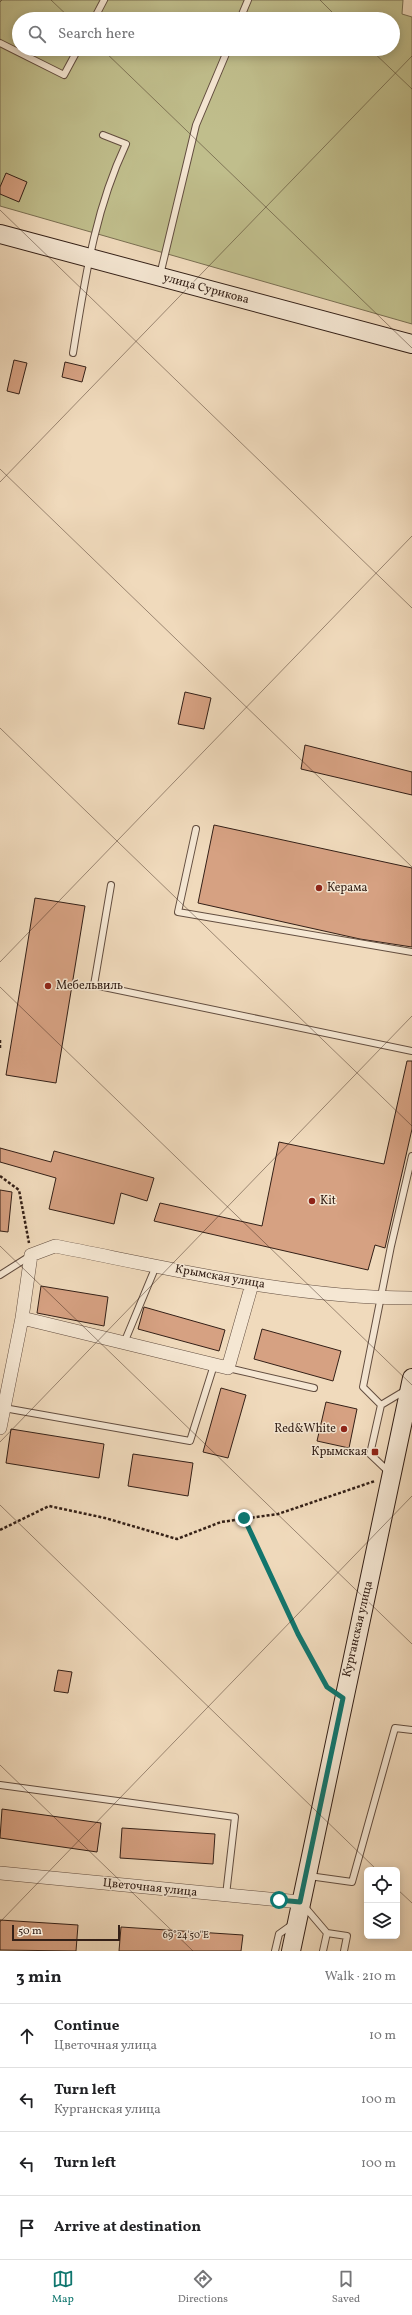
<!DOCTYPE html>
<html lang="en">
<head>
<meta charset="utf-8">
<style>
	body { margin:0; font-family:Vollkorn,serif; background:#f6f6f6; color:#202124 }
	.controls { position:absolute; right:12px; bottom:12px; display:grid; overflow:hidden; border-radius:6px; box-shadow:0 2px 10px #0003 }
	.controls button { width:36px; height:36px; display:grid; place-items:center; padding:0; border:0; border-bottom:1px solid #e0e0e0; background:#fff; color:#202124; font:20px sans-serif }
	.scale { position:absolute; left:12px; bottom:10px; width:108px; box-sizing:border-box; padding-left:4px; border:2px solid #342017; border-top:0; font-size:11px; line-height:14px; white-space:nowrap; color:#342017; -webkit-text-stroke:3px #f5e7d3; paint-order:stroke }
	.stop { position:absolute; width:12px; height:12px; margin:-9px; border:3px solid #0f766e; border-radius:50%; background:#fff }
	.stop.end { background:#0f766e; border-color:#fff; box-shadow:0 1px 4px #0008 }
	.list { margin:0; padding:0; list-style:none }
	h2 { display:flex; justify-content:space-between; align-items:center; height:52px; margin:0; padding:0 16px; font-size:17px }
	h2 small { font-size:13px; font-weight:400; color:#757577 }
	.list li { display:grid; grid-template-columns:26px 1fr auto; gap:12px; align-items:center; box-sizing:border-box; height:64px; padding:0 16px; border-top:1px solid #e0e0e0 }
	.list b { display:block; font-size:15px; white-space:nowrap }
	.list p { margin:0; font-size:13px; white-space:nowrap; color:#757577 }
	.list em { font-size:13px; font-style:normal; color:#757577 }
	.icon { flex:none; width:22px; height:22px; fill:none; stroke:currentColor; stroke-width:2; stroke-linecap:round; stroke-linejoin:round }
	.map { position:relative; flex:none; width:412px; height:1951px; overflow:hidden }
	.search { position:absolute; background:#fff; box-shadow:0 2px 10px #0003; left:12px; right:12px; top:12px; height:44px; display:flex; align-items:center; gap:10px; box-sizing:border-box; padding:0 14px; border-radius:22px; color:#757577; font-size:15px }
	.sheet { height:308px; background:#fff }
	nav { display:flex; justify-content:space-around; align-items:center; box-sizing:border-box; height:56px; border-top:1px solid #e0e0e0; background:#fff; font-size:11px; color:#757577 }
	nav a { display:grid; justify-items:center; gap:2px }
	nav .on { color:#0f766e }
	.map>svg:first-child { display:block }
	.green { fill:#c0be8c; stroke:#7a6f52; fill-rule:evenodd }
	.building { fill:#d6a182; stroke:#342017 }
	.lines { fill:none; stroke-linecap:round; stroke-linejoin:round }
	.service-casing { stroke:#634e40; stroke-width:8 }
	.minor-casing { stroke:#634e40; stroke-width:14 }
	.secondary-casing { stroke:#342017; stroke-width:20 }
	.path { stroke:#342017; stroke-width:2.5; stroke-dasharray:3 2; stroke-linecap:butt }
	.service { stroke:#f5e7d3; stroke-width:6 }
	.minor { stroke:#f5e7d3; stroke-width:13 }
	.secondary { stroke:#f5e7d3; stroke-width:18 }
	.route { stroke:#0f766e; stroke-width:5 }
	.ticks { fill:none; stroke:#342017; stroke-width:1; stroke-opacity:0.45 }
	.poi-dot { fill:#8f2418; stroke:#f5e7d3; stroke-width:1.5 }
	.labels { text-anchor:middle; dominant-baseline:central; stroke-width:3; stroke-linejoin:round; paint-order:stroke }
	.street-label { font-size:12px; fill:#342017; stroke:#f5e7d3 }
	.poi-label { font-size:12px; fill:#342017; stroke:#f5e7d3; text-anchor:start }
	.ticks-label { font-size:10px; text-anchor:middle; fill:#342017; stroke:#f5e7d3; stroke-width:3; stroke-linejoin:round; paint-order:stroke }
</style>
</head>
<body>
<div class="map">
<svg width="412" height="1951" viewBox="0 0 412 1951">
	<rect width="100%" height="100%" fill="#f0dabc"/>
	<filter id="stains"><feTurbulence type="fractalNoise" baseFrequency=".005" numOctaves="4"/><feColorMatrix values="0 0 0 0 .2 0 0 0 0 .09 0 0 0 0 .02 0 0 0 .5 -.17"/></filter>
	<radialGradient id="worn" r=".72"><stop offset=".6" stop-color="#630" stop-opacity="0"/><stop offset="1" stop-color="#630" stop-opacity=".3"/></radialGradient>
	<!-- green -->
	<path class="green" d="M0,0H403L402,14L412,17V324L0,206ZM19,19H393V49H19Z"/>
	<!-- building -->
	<path class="building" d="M6,173L27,182L19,202L0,194V187Z
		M14,360L27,363L19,394L7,391Z
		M65,362L86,367L82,382L62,377Z
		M185,692L211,698L204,729L178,724Z
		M305,745L412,772V795L301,769Z
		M214,825L412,868V947L360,939L198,903Z
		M35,898L85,906L56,1083L6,1075Z
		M407,1061H412V1129L385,1248L375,1245L368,1270L154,1221L160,1203L262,1226L279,1142L384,1164Z
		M0,1148L51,1162L54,1151L154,1178L147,1201L121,1193L114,1224L49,1209L56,1178L0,1162Z
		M0,1190L12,1192L8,1232L0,1231Z
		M41,1286L108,1297L104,1326L37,1313Z
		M144,1307L225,1330L219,1351L138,1329Z
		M262,1329L341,1351L333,1381L254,1359Z
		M221,1388L246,1395L228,1458L203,1452Z
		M326,1402L357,1409L349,1448L317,1441Z
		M11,1429L104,1444L99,1478L6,1463Z
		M133,1454L193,1463L188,1496L128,1486Z
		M58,1670L72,1672L68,1693L54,1691Z
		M2,1809L101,1823L97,1852L0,1838Z
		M122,1828L215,1834L213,1864L120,1858Z
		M0,1920L78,1925L76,1951L0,1950Z
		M121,1927L243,1935L241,1951H119Z"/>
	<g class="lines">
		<defs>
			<path id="service" d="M94,19L104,0
				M240,19L248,0
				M0,43L64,75L78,49
				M160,275L196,125L228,49
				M73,353C85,280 94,212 126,144L103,135
				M196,829L178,912L412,952
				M111,885L94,985L412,1051
				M0,1275L30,1256
				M124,1343L156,1266
				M228,1368L314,1388
				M381,1405L363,1387L391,1246L412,1156
				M4,1408L190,1441L214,1365
				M390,1473L370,1454L381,1405L406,1390
				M0,1785L235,1817L226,1895
				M309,1876L352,1882L395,1728L412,1730
				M304,1906L327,1933L323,1951
				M327,1933L347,1936L344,1951
				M275,1951L279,1934L293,1924"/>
			<path id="minor" d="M252,1284L228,1368L22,1318L31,1255L55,1246C173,1269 292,1298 412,1298
				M0,1428L22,1318
				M0,1873L300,1902"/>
			<path id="secondary" d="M0,234L412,344
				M291,1951L412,1378"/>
		</defs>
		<!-- service casing -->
		<use href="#service" class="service-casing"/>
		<!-- minor casing -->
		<use href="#minor" class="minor-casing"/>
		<!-- secondary casing -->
		<use href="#secondary" class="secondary-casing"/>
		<!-- path -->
		<path class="path" d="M0,1040V1050
			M0,1176L19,1190L29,1243
			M244,1518L298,1634L327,1687L331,1690
			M0,1530L49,1506L105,1518L177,1539L221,1522L278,1514L375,1481"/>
		<!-- service -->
		<use href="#service" class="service"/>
		<!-- minor -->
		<use href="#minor" class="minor"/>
		<!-- secondary -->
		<use href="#secondary" class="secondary"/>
	</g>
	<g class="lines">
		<!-- route -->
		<path class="route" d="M244,1518L298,1634L327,1687L343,1698L300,1902L279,1900"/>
	</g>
	<!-- ticks -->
	<path class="ticks" d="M51,0L71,19M320,0L339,19M0,2L2,0M102,49L412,348M370,49L412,89M0,210L412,608M0,469L412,867M0,482L412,56M0,728L412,1126M0,962L412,536M0,987L412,1385M0,1246L412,1644M0,1442L412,1016M0,1505L377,1870M0,1765L193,1951M397,1889L412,1903M0,1922L412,1496"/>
	<!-- markers -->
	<g class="poi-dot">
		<circle cx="319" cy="888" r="4"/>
		<circle cx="48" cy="986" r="4"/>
		<circle cx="312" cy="1201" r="4"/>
		<circle cx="344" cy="1429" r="4"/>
		<rect x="371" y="1448" width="8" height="8" rx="2"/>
	</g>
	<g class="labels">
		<!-- street labels -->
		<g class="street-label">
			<text transform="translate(206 289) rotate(15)">улица Сурикова</text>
			<text transform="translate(220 1277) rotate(10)">Крымская улица</text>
			<text transform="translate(358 1629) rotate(-77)">Курганская улица</text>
			<text transform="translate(150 1888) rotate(6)">Цветочная улица</text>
		</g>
		<!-- poi labels -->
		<g class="poi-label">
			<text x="327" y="888">Керама</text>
			<text x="56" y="986">Мебельвиль</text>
			<text x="320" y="1201">Kit</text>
			<text x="336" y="1429" text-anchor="end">Red&amp;White</text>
			<text x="367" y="1452" text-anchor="end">Крымская</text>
		</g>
	</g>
	<g class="ticks-label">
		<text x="186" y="1938">69°24'50"E</text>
	</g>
	<rect width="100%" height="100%" filter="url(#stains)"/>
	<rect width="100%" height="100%" fill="url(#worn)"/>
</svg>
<div class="controls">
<button><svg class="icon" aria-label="locate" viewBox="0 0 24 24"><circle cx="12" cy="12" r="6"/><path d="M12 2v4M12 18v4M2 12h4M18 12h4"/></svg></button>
<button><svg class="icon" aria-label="layers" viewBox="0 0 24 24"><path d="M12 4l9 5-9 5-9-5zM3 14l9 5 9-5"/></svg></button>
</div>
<div class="scale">50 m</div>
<div class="stop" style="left:279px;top:1900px"></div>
<div class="stop end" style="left:244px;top:1518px"></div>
<div class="search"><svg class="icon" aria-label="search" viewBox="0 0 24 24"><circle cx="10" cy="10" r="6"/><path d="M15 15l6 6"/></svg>Search here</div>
</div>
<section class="sheet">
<h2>3 min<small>Walk · 210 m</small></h2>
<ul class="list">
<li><svg class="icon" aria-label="ahead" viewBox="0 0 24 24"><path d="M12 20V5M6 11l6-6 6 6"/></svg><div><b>Continue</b><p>Цветочная улица</p></div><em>10 m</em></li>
<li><svg class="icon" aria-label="left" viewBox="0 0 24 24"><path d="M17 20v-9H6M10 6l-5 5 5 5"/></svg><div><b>Turn left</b><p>Курганская улица</p></div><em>100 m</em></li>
<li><svg class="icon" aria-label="left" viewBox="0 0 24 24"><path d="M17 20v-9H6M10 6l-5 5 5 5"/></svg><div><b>Turn left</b></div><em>100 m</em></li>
<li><svg class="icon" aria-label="arrive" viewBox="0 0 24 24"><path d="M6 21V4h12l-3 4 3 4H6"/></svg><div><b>Arrive at destination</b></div></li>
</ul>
</section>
<nav>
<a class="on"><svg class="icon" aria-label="map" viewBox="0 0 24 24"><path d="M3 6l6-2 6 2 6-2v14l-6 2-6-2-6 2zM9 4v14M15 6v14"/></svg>Map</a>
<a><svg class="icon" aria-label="directions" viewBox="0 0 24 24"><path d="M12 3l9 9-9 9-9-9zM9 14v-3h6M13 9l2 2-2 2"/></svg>Directions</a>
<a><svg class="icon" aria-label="saved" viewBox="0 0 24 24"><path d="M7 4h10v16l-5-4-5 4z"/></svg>Saved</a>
</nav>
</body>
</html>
